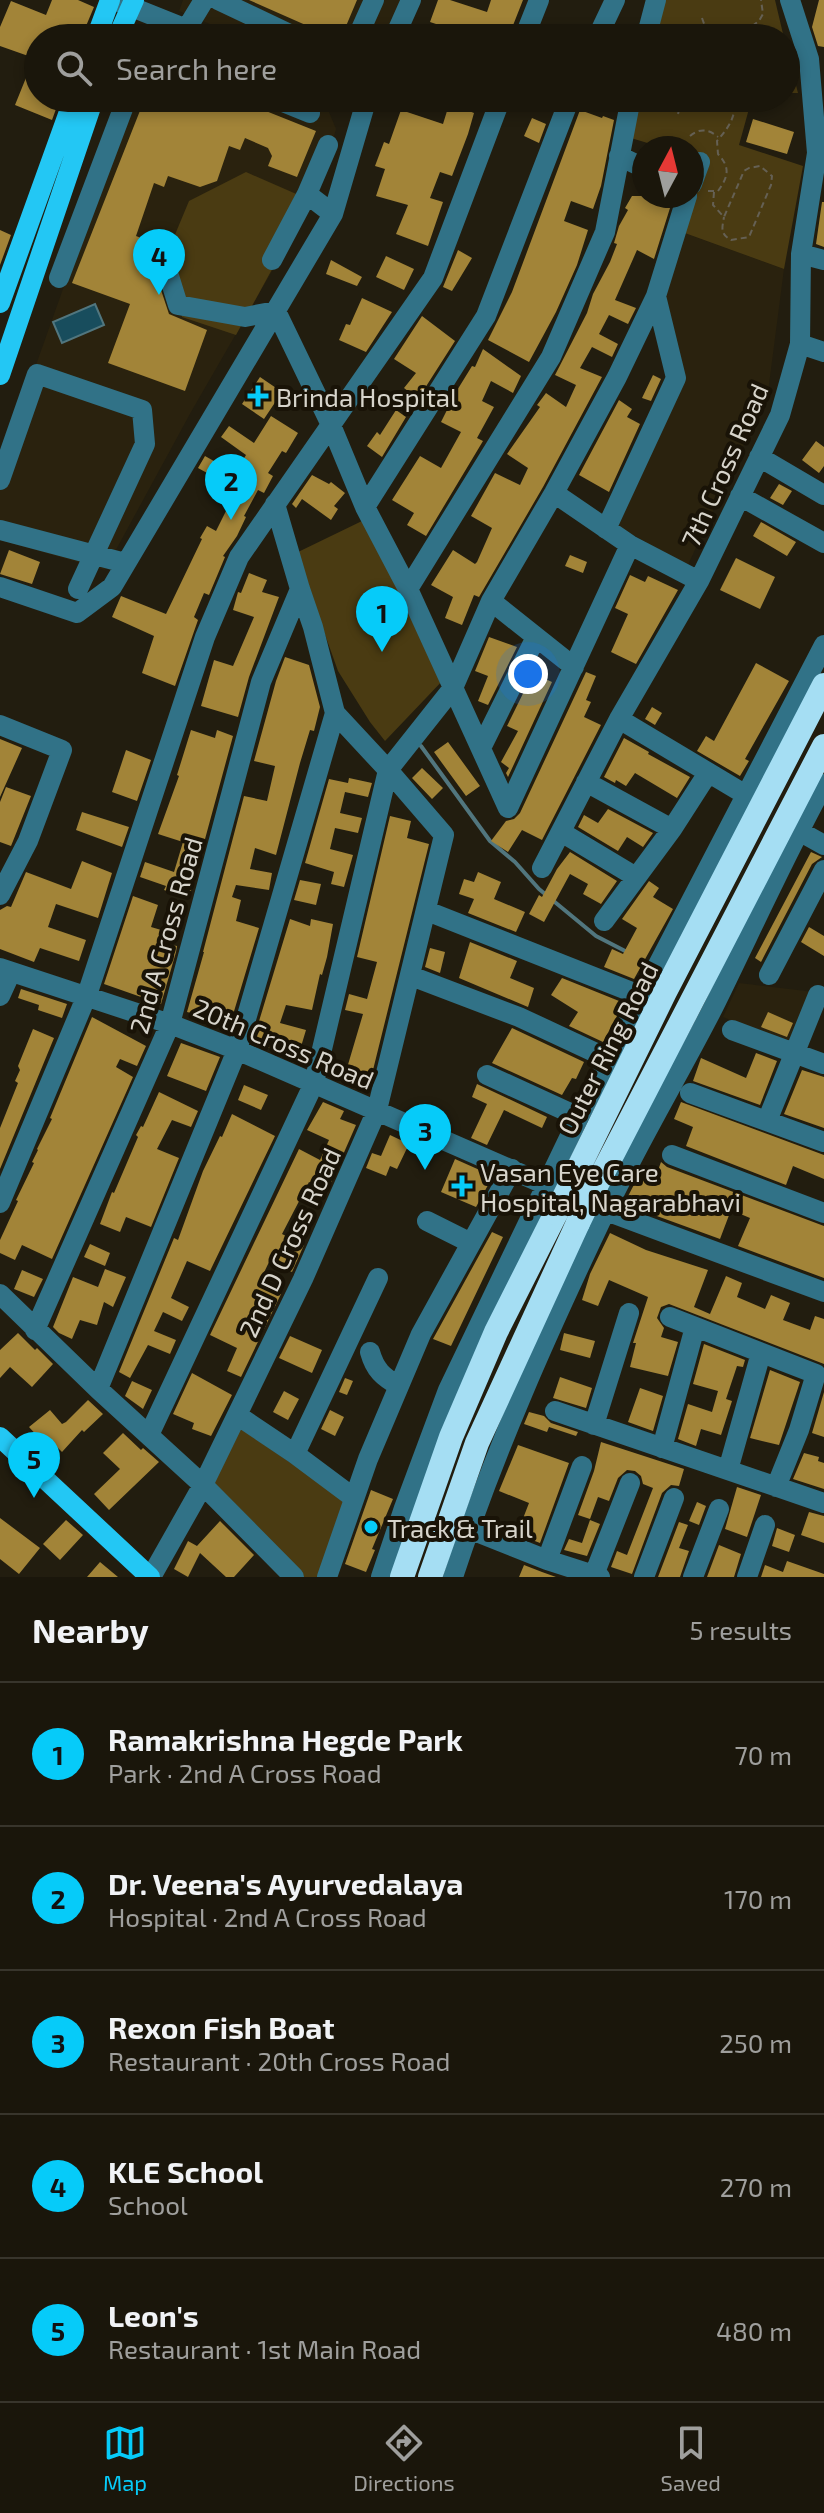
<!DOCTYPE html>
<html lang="en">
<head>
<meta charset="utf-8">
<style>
	body { margin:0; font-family:"Exo 2",sans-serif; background:#231f14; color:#f1f3f6 }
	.compass { position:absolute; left:632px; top:136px; width:72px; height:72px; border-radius:50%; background:#1a160b; box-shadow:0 4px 12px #0003; rotate:7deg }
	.you { position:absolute; left:528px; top:674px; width:28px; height:28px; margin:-20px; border:6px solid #fff; border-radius:50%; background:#1a73e8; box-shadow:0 0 0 12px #1a73e833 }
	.badge { display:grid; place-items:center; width:52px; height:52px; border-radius:50%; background:#06cbf9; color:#111; font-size:26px; font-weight:700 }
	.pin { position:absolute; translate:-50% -66px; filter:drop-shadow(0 2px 4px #0008) }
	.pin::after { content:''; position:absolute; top:42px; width:28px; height:24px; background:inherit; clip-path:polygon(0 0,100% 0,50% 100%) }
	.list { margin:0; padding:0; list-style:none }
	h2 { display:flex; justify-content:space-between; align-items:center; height:104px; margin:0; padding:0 32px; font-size:34px }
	h2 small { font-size:26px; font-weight:400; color:#9f9f9d }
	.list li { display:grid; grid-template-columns:52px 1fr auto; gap:24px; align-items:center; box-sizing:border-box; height:144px; padding:0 32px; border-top:2px solid #38352c }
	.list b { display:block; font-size:30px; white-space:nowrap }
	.list p { margin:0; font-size:26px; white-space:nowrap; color:#9f9f9d }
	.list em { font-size:26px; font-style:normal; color:#9f9f9d }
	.icon { flex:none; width:44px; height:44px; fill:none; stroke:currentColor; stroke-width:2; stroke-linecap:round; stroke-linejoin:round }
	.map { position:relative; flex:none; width:824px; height:1577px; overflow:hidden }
	.search { position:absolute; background:#1a160b; box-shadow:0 4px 12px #0003; left:24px; right:24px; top:24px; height:88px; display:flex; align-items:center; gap:20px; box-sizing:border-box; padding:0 28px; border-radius:44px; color:#9f9f9d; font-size:30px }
	.sheet { height:824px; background:#1a160b }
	nav { display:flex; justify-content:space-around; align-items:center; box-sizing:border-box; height:112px; border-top:2px solid #38352c; background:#1a160b; font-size:22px; color:#9f9f9d }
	nav a { display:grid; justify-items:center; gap:4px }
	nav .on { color:#06cbf9 }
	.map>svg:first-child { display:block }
	.built { fill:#2a220e }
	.green { fill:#4a3b12 }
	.water { fill:#184d5d; stroke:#51767e; stroke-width:2 }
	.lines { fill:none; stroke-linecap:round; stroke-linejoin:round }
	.stream { stroke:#51767e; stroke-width:4 }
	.building { fill:#a28438 }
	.path { stroke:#656054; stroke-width:2; stroke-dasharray:6 4; stroke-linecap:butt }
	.minor { stroke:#317287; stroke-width:20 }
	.major { stroke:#23c7f4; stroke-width:20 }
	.highway { stroke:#a5def3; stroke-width:24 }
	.highway-bridge { stroke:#a5def3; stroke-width:24 }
	.poi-dot { fill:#06cbf9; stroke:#191307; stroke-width:3 }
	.labels { text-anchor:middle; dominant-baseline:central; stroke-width:8; stroke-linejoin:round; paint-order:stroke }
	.poi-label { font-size:26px; fill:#d7d4cb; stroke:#191307; text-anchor:start }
	.street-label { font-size:26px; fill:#d7d4cb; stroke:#191307 }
</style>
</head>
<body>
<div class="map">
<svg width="824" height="1577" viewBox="0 0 824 1577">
	<rect width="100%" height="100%" fill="#221d0f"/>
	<!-- built -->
	<path class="built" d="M183,0H403L386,38H243L179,11Z
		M131,98H318L324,100L336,129L325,169L282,254L191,412L105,570L0,540V466Z
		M682,232L784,269L768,392L687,567L615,524L682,379L661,295Z
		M739,983L814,992L793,1047L723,1017Z"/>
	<!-- green -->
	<path class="green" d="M665,0H775L784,38H656Z
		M786,46L798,93H786Z
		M641,98H752L739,145L803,166L784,269L682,232L708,162L692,157V148H664L631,138Z
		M246,172L310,200L236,335L182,317L174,237L189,201Z
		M362,521L446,677L385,741L370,722L338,671L296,553Z
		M237,1426L345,1500L319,1577H300L212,1486Z"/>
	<!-- water -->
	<path class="water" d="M95,304L104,325L62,343L53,322Z"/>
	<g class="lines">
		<!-- stream -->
		<path class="stream" d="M421,746L490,841L515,862L539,889L596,936L629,953"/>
	</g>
	<!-- building -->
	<path class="building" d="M52,0H78L94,7L81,38H38V98H60L52,120L15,105L34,58L0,46V27L11,1L46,15Z
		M249,0H357L341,38H335Z
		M438,0H450L487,12L491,0H523L508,38H478L430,22Z
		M819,0H824V47L818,46L812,27Z
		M145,98H233L316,131L297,177L268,166L272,156L268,148L245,138L240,150L229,146L217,181L200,187L168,176L164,187L154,183L136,236L149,241L148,251L169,314L207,330L185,391L108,363L130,304L72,283Z
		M451,98H473L469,111L474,113L468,134L452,176L440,172L430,198L443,202L428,246L396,234L408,205L376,196L385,169L375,166L384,142L389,144L401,110L443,124Z
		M580,110L602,118L603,116L614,120L601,186L593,209L571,201L564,221L588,230L577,265L556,312L529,362L488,340L512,292Z
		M532,118L546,124L539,143L524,136Z
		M753,119L794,132L787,154L746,142Z
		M632,196H672L667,206L670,208L654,259L637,250L615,300L636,308L628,324L609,315L599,334L618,344L612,357L592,347L580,368L602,377L543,487L479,597L474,595L462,625L445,618L453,597L431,585L453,550L475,564L477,562L492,528L471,516L495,473L520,485L528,468L507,454L540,407L537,405L546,393L566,407L576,385L555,375L587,313L593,294L610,262L617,244L614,243L619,226L628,210L625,208Z
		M822,202H824V247L816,244Z
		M0,230L11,235L0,265Z
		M458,250L472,258L452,291L443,287Z
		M386,256L414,269L404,290L376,277Z
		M331,260L362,277L357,286L326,274Z
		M362,298L392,312L366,352L339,340L346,324L350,325Z
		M422,316L455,341L418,399L404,388L416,373L394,359Z
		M483,349L521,376L513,393L491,381L482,401L494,407L477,438L483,441L426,536L407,525L414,513L392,500L420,456L441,468L461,432L441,422L456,392L472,366L475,367Z
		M653,375L661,379L651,401L642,398Z
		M260,377L282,392L264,419L242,404Z
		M619,400L632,409L627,417L640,424L609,492L579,475Z
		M396,410L406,417L382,457L367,446L377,432L380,435Z
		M271,416L298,433L286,453L282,451L268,473L273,476L264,493L258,490L244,516L246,517L237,536L223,556L225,557L209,595L204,593L194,617L198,620L175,686L142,673L154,636L112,617L121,596L166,614L202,539L200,538L207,526L216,531L230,503L222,499L229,485L198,468L205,456L235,473L246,455L221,437L229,426L254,443Z
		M816,441L824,447V466L819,473L802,460Z
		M312,475L329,484L331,482L345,493L334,506L338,509L331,520L302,499L296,508L292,504Z
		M779,484L792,491L783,505L770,498Z
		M761,522L796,542L787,556L753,536Z
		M9,550L40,562L32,584L0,574Z
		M570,555L587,562L583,573L565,566Z
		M736,558L775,577L760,609L720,590Z
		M249,573L267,580L262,592L279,597L249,677L238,717L201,706L214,660L233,666L254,617L233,610L238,592L241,593Z
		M630,575L645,582L648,576L678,590L636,664L611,652L628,614L615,608Z
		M489,637L517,647L488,705L478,701L488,676L475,671Z
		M285,657L309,665L320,707L314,731L310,730L300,763L276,855L255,848L250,869L272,873L269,890L236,885L232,897L241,900L236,921L259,928L229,1028L207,1022L208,1017L187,1012L204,952H203L244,796L267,801L275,766L254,761L276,681Z
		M539,661L546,664L541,677L552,682L508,777L506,773L509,768L501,762L518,731L507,726Z
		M756,663L789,681L745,759L749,761L740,776L697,751L706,736L714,741Z
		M586,672L596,676L586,700L591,702L584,717L601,725L542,840L522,830L508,852L491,841L506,821L514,819L520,813Z
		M652,707L662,713L655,725L645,719Z
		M191,730L215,738L217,730L233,736L189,898L164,890L166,886L140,877L145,862L174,872L183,842L158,834L179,776L177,775Z
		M624,738L649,752L648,754L690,777L677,798L635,773L626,786L616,780L615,783L604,777Z
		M0,739L22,748L0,797Z
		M448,742L480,786L466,796L434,752Z
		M126,750L151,760L137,801L112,792Z
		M422,768L443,788L432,799L412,778Z
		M349,778L372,783L368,797L345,792L340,813L362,818L358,833L335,828L330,849L353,855L344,887L331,884L334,872L305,863L329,779L348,783Z
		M6,787L31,796L11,846L0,842V802Z
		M608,809L653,833L643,847L627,837L618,851L578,827L584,815L598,823Z
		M82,812L129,827L122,847L76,830Z
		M390,816L411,821L407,838L429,844L372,1074L347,1068L363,1014L345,1010L349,994L367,999L377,962L357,957Z
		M570,852L617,881L601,904L583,894L588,884L570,874L544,922L529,914L539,895L542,897L557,869Z
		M811,852L822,857L812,864L761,962L755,958Z
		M82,861L112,873L98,918L56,904L48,927L86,940L79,961L40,948L34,962L0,949V910L7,906L11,907L26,872L71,889Z
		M478,872L501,882L494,899L525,912L516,932L468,913L474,899L459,894L464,879L474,882Z
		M300,880L321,884L316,905L294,900Z
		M649,881L659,888L653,897L673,909L634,979L604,967L612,949L623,954L637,928L622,919Z
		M133,896L158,905L151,927L175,934L171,945L177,946L176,952L161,1004L104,984Z
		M290,919L310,926L311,919L333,924L327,957L322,975L320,974L312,1010L286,1005L280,1023L306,1030L297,1060L253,1041Z
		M809,927L824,936V956L801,942Z
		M470,942L517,961L510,978L534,988L528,1007L459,978Z
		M430,948L445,952L440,973L425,967Z
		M562,978L624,1003L603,1042L569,1026L578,1012L551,995Z
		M21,989L67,1004L62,1018L38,1010L39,1005L18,998Z
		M768,1012L793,1023L787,1037L761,1027Z
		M92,1017L146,1046L137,1066L120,1059L116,1067L133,1077L52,1259L22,1245L15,1260L0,1253V1240L18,1201L16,1200L34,1163L32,1162L38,1150L37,1149L52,1119L50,1118Z
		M512,1028L584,1062L576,1079L572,1078L562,1095L492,1063Z
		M33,1029L54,1038L0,1169V1128L18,1083L15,1081L20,1070L18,1066Z
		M181,1043L220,1057L206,1091L167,1076Z
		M756,1053L777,1061L760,1105L693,1081L701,1058L746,1078Z
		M802,1070L824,1077V1128L784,1114Z
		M477,1084L547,1117L542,1128L504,1110L487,1145L471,1138L487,1104L472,1097Z
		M244,1085L268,1095L261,1110L238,1100Z
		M159,1092L198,1111L191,1127L172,1120L157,1149L179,1158L151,1227L126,1217L120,1232L100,1224L112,1192L114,1193L138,1137L136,1135L141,1126L143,1127Z
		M323,1102L344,1111L340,1119L356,1125L328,1189L309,1182L282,1234L304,1245L292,1272L269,1262L259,1283L281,1294L241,1377L227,1371L237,1348L210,1335L299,1149L320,1160L329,1140L307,1130Z
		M681,1102L824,1155V1179L793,1166L786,1185L686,1146L693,1127L674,1119Z
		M232,1114L275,1136L210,1271L187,1261L171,1298L189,1307L182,1321L163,1312L154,1331L176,1340L170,1354L148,1345L130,1378L119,1372L174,1238L178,1240L203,1171L220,1136L222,1137Z
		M390,1135L409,1144L397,1169L390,1166L386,1176L366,1168L372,1153L381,1156Z
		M455,1159L493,1176L476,1207L441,1192Z
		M661,1162L667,1167L824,1226V1278L738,1246L750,1218L731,1210L720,1239L624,1204L640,1173L655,1179Z
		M492,1232L503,1237L451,1346L433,1339Z
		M610,1233L646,1250L708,1270L694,1307L710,1314L726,1276L742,1283L737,1297L765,1309L771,1295L790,1303L783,1320L810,1330L815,1316L824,1319V1364L669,1304L661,1307L657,1318L664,1328L661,1337L678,1342L668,1376L630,1367L636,1343H633L648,1297L609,1280L598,1306L582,1300L590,1274Z
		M90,1244L110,1253L105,1266L84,1257Z
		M105,1269L126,1277L113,1307L104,1302L97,1325L80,1320L72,1339L59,1333L53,1327L73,1277L98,1287Z
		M22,1270L43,1279L34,1297L14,1289Z
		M18,1333L35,1350L37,1348L53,1364L32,1387L10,1367L0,1378V1350Z
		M564,1333L595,1341L590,1358L560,1350Z
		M290,1336L322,1350L312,1373L279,1358Z
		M704,1344L745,1360L743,1367L737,1366L726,1399L732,1401L721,1435L701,1429L696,1446L678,1439L688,1404L712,1412L718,1391L693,1384Z
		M770,1370L800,1382L779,1445L750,1438Z
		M192,1373L232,1395L211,1436L192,1429L194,1423L173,1414Z
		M560,1377L592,1388L586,1408L553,1398Z
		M345,1378L353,1381L347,1395L339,1392Z
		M132,1381L152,1390L143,1409L125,1396Z
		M640,1388L663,1396L653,1431L628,1422Z
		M284,1391L299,1399L288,1420L273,1412Z
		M824,1392V1437L812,1433Z
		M88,1400L103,1414L84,1432L82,1430L62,1452L45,1435L40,1439L29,1427L50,1410L62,1424L66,1422Z
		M330,1410L344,1417L335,1436L321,1429Z
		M529,1412L544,1416L551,1423L578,1432L576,1436L549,1427L547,1432L524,1424Z
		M123,1433L141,1450L143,1448L159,1462L109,1510L94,1494L120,1469L103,1453Z
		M601,1442L684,1469L679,1486L671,1485L662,1493L632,1574L611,1567L617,1551L627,1555L653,1488L643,1484L641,1476L635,1471L627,1470L618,1478L609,1501L598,1497L590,1519L578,1515L594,1471Z
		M518,1445L569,1463L540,1543L517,1534L529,1503L499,1491Z
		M804,1453L819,1457L818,1461L824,1463V1489L793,1479Z
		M737,1487L761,1495L747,1537L725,1529Z
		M371,1490L393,1499L372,1549L375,1550L366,1572L345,1564Z
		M697,1502L706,1506L699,1525L689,1521Z
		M809,1512L824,1516V1543L801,1535Z
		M0,1518L40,1548L19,1574L0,1559Z
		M66,1520L83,1535L60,1560L43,1544Z
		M590,1520L600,1524L587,1556L564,1550L569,1539L582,1543Z
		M220,1521L254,1555L234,1577H226L200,1553L188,1577L174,1569L188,1541L197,1546Z
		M679,1522L688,1525L679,1548L689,1551L680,1577H658Z
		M777,1528L795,1535L789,1552L772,1546Z
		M719,1545L741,1554L734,1577H707Z
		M787,1561L824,1574V1577H761L765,1565L783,1572Z
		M100,1562L118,1577H87Z
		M524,1565L542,1572L556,1577H519Z"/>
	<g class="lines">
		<!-- path -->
		<path class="path" d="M702,18L709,38
			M748,30L757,38
			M736,38L759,21L763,14L761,0
			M678,114L680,106L690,98
			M690,136C699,128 709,129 718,137
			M708,191H718C729,176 730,167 718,154L717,141C729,127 736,117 735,98
			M714,192L713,205L724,217L744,171L749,168L760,166L772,176L771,185L749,237L731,240C720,234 722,228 724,217"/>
		<!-- minor -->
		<path class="minor" d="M114,0L209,38
			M218,0L298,38
			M187,28L204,0
			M357,38L374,0
			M394,38L411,0
			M524,38L539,0
			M597,38L615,0
			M646,38L656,0
			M273,98L310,113
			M328,145L307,194L333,214
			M619,156L644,168
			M692,184L700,162
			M160,247L178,305L245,317L276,311L331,425L365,507L408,589L508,808
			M801,254L824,260
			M272,260L307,194
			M59,278L127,98
			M800,344L824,352
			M759,457L824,495
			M0,480L37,374L142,410L145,444L78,589
			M554,493L630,545L699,581
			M740,496L824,543
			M365,507L486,316L570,98
			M606,529L676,378L656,296
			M0,530L125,563
			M0,587L77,613L112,587L333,214L367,98
			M408,589L551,357L605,232L631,98
			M491,601L574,667
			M619,719L746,795
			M0,725L62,750L28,841L0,895
			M481,748L536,637
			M586,782L672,829L708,773
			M508,808L630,545
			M799,831L824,845
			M561,832L636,877
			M542,868L619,719L699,581L780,415L800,344L801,254L817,153L809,59L790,0
			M427,911L642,996
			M604,921L672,829
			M0,968L170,1024L237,1050L606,1211L824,1292
			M769,975L824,870
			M411,976L519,1017L609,1059
			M0,996L11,972
			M732,1030L824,1064
			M487,1075L579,1117
			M690,1093L824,1142
			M767,1121L818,995
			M672,1155L824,1213
			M0,1203L87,995L205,637L239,557L433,278L501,98
			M427,1221L471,1243
			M0,1294L98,1389L203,1485L294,1577
			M670,1317L816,1374L799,1430L776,1487
			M35,1330L170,1024L261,682L300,589
			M370,1352C375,1370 383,1377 399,1386
			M98,1389L237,1050L335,713
			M555,1411L824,1503
			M237,1415L295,1454L378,1278
			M594,1425L629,1313
			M149,1435L314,1083L388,770L453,688L491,601L554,493L617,377L656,296L687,196
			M662,1448L695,1327
			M295,1454L354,1498
			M728,1470L761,1353
			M469,1529L547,1560L600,1577
			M547,1560L582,1466
			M594,1575L630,1483
			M151,1577L203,1485L303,1279L377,1110L444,835L388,770L335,713L313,627L300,589L275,504
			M327,1577L368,1459L421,1334L512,1169
			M381,1577L404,1508L448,1390L579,1117L824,645
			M453,1577C494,1452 548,1331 605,1212C638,1143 678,1076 713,1008C750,933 784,857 824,784
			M644,1577L674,1498
			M693,1577L719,1509
			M747,1577L765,1525"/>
		<!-- major -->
		<path class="major" d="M96,38L110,0
			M117,38L134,0
			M0,303L74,98
			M0,375L94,98
			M0,1437L150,1577"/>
		<!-- highway -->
		<path class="highway" d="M575,1175L665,992L824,685
			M596,1186L824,746
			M402,1577L451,1437L496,1332L556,1213
			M430,1577L477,1443L578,1223"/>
		<!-- highway-bridge -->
		<path class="highway-bridge" d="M556,1213L575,1175
			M578,1223L596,1186"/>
	</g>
	<!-- markers -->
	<g class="poi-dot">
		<path d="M254 384h8v8h8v8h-8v8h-8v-8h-8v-8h8z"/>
		<path d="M458 1174h8v8h8v8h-8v8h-8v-8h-8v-8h8z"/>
		<circle cx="371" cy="1527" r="8"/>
	</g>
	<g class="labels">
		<!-- poi labels -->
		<g class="poi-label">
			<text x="276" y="396">Brinda Hospital</text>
			<text x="480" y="1171">Vasan Eye Care<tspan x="480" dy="30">Hospital, Nagarabhavi</tspan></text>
			<text x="387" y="1527">Track &amp; Trail</text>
		</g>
		<!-- street labels -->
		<g class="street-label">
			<text transform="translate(724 465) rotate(-66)">7th Cross Road</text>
			<text transform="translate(165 935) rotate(-74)">2nd A Cross Road</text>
			<text transform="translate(284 1043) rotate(23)">20th Cross Road</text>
			<text transform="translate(607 1048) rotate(-63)">Outer Ring Road</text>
			<text transform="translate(289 1242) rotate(-65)">2nd D Cross Road</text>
		</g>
	</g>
</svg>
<svg class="compass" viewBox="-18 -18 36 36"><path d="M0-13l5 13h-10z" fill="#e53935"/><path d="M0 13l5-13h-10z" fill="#9f9f9d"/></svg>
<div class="you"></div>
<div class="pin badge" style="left:382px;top:652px">1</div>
<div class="pin badge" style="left:231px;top:520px">2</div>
<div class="pin badge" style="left:425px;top:1170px">3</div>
<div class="pin badge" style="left:159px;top:295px">4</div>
<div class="pin badge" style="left:34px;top:1498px">5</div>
<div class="search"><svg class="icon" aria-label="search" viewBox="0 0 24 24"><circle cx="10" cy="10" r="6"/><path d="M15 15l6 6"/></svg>Search here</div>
</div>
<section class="sheet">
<h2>Nearby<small>5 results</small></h2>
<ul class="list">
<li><span class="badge">1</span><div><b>Ramakrishna Hegde Park</b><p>Park · 2nd A Cross Road</p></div><em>70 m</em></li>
<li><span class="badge">2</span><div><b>Dr. Veena's Ayurvedalaya</b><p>Hospital · 2nd A Cross Road</p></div><em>170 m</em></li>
<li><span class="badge">3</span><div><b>Rexon Fish Boat</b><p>Restaurant · 20th Cross Road</p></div><em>250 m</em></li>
<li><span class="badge">4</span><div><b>KLE School</b><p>School</p></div><em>270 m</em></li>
<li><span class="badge">5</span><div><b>Leon's</b><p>Restaurant · 1st Main Road</p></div><em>480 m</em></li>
</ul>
</section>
<nav>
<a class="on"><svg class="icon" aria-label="map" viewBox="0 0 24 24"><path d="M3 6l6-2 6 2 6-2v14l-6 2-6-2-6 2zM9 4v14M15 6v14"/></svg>Map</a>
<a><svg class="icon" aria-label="directions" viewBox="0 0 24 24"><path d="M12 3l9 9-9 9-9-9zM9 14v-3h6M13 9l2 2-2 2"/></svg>Directions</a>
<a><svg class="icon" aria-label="saved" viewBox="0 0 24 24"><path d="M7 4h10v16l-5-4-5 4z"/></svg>Saved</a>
</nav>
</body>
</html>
